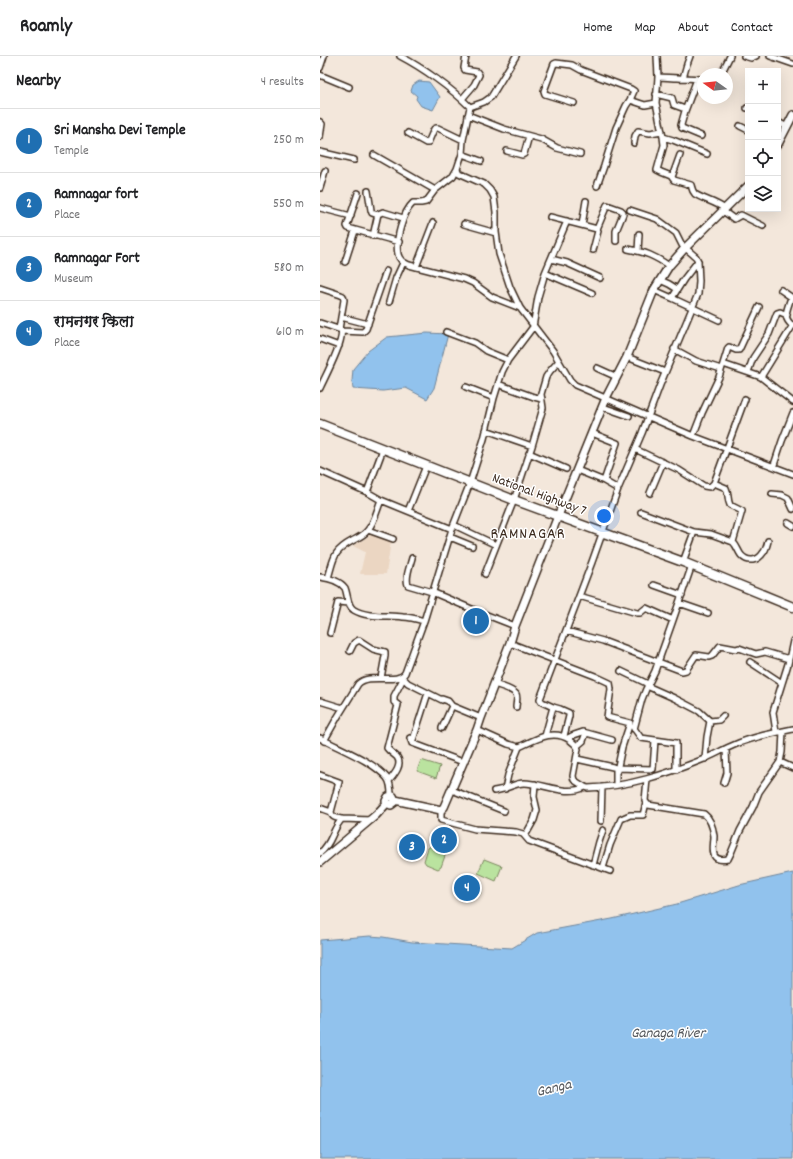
<!DOCTYPE html>
<html lang="en">
<head>
<meta charset="utf-8">
<style>
	body { margin:0; font-family:Dekko,"Playpen Sans Deva",sans-serif; background:#f6f6f6; color:#202124 }
	.controls { position:absolute; right:12px; top:12px; display:grid; overflow:hidden; border-radius:0px; box-shadow:0 4px 16px #0002 }
	.controls button { width:36px; height:36px; display:grid; place-items:center; padding:0; border:0; border-bottom:1px solid #e0e0e0; background:#fff; color:#202124; font:20px sans-serif }
	.compass { position:absolute; left:377px; top:12px; width:36px; height:36px; border-radius:50%; background:#fff; box-shadow:0 4px 16px #0002; rotate:285deg }
	.you { position:absolute; left:284px; top:460px; width:14px; height:14px; margin:-10px; border:3px solid #fff; border-radius:50%; background:#1a73e8; box-shadow:0 0 0 6px #1a73e833 }
	.badge { display:grid; place-items:center; width:26px; height:26px; border-radius:50%; background:#1f6fb2; color:#fff; font-size:13px; font-weight:700 }
	.pin { position:absolute; translate:-50% -50%; border:2px solid #fff; box-shadow:0 1px 4px #0006 }
	.list { margin:0; padding:0; list-style:none }
	h2 { display:flex; justify-content:space-between; align-items:center; height:52px; margin:0; padding:0 16px; font-size:17px }
	h2 small { font-size:13px; font-weight:400; color:#757577 }
	.list li { display:grid; grid-template-columns:26px 1fr auto; gap:12px; align-items:center; box-sizing:border-box; height:64px; padding:0 16px; border-top:1px solid #e0e0e0 }
	.list b { display:block; font-size:15px; white-space:nowrap }
	.list p { margin:0; font-size:13px; white-space:nowrap; color:#757577 }
	.list em { font-size:13px; font-style:normal; color:#757577 }
	.icon { flex:none; width:22px; height:22px; fill:none; stroke:currentColor; stroke-width:2; stroke-linecap:round; stroke-linejoin:round }
	.map { position:relative; flex:none; width:473px; height:1103px; overflow:hidden }
	header { display:flex; align-items:center; gap:24px; box-sizing:border-box; height:56px; padding:0 20px; background:#fff; border-bottom:1px solid #e0e0e0 }
	header strong { font-size:19px }
	nav { display:flex; gap:22px; margin-inline-start:auto; font-size:14px }
	main { display:flex }
	aside { flex:1; background:#fff }
	.map>svg:first-child { display:block }
	.built { fill:#ebd6c2 }
	.green { fill:#bae39f; stroke:#7a865e }
	.water { fill:#91c2ed; stroke:#6f859a }
	.lines { fill:none; stroke-linecap:round; stroke-linejoin:round }
	.minor-casing { stroke:#3b2a1e; stroke-width:8 }
	.secondary-casing { stroke:#3b2a1e; stroke-width:10 }
	.primary-casing { stroke:#3b2a1e; stroke-width:11 }
	.minor { stroke:#fff; stroke-width:5 }
	.secondary { stroke:#fff; stroke-width:7 }
	.primary { stroke:#fff; stroke-width:8 }
	.labels { text-anchor:middle; dominant-baseline:central; stroke-width:3; stroke-linejoin:round; paint-order:stroke }
	.street-label { font-size:14px; fill:#3b2a1e; stroke:#fff }
	.water-label { font-size:15px; font-style:italic; fill:#55585c; stroke:#fff }
	.quarter-label { font-size:16px; letter-spacing:1px; fill:#3b2a1e; stroke:#fff }
</style>
</head>
<body>
<header>
<strong>Roamly</strong>
<nav><a>Home</a><a>Map</a><a>About</a><a>Contact</a></nav>
</header>
<main>
<aside>
<h2>Nearby<small>4 results</small></h2>
<ul class="list">
<li><span class="badge">1</span><div><b>Sri Mansha Devi Temple</b><p>Temple</p></div><em>250 m</em></li>
<li><span class="badge">2</span><div><b>Ramnagar fort</b><p>Place</p></div><em>550 m</em></li>
<li><span class="badge">3</span><div><b>Ramnagar Fort</b><p>Museum</p></div><em>580 m</em></li>
<li><span class="badge">4</span><div><b>रामनगर किला</b><p>Place</p></div><em>610 m</em></li>
</ul>
</aside>
<div class="map">
<svg width="473" height="1103" viewBox="0 0 473 1103">
	<rect width="100%" height="100%" fill="#f3e7db"/>
	<filter id="ink" filterUnits="userSpaceOnUse"><feTurbulence type="fractalNoise" baseFrequency=".025" numOctaves="2"/><feDisplacementMap in="SourceGraphic" scale="8" xChannelSelector="R" yChannelSelector="G"/><feConvolveMatrix kernelMatrix="1 2 1 2 8 2 1 2 1" color-interpolation-filters="sRGB"/></filter>
	<g filter="url(#ink)">
		<!-- built -->
		<path class="built" d="M54,477L71,485L66,518H40L45,496L33,490Z"/>
		<!-- green -->
		<path class="green" d="M101,704L120,710L116,722L97,715Z
			M111,790L124,795L126,797L121,811L118,813L106,808L104,805L108,792Z
			M164,803L182,810L176,825L158,817Z
			M153,827L157,828L161,831C166,851 121,833 153,827Z"/>
		<!-- water -->
		<path class="water" d="M99,25L109,26L120,41L113,54L101,50L96,43L97,40L91,35L93,29Z
			M107,277L128,278L114,332L107,343L86,332L63,335L33,333L32,325L33,313L48,295L67,281Z
			M473,817V1103H0V884L50,880L63,881L92,886L192,892L217,877L292,863L357,848L419,829Z"/>
		<g class="lines">
			<defs>
				<path id="minor" d="M80,0C103,12 131,32 150,51L164,46L171,41L196,0
					M337,0L338,21L336,47L343,81L344,89L337,114L341,116L351,120L354,124L371,129C372,132 372,135 375,138C382,143 396,146 405,153
					M424,0L431,2L436,0
					M450,0L473,8
					M0,12L4,0
					M400,18L403,14L410,0
					M0,19L29,31
					M338,21C345,21 351,22 358,22C367,23 374,21 383,24
					M363,22L367,8L370,0
					M336,38L352,42L354,49L365,53V55L361,69L362,72L381,80
					M142,43L154,29L159,19L157,16L145,14L144,12L146,0
					M310,44L325,49L336,47
					M254,47L225,38L224,35L234,8L236,7L252,9L261,14L311,33L314,35L310,44L306,50L296,72L284,110L277,130
					M150,51L143,84L142,98L137,113L139,117L164,128L170,134L174,141L176,156V176L179,198L190,231L200,252L233,295L250,324L255,329L373,380L473,418
					M427,52H428
					M365,55L377,23
					M148,59L184,73L221,83L237,92L260,98
					M0,66L2,68L0,81
					M458,66L467,71
					M420,70L428,74
					M88,77L106,87H108L114,73L116,72H118L143,84
					M343,81L353,84L387,98
					M314,87L315,80L318,75L330,77L342,75
					M187,95L202,99L204,98L209,80
					M0,96L34,104
					M142,98L161,105
					M54,99L115,134
					M137,113L133,120L115,134L106,146L101,147H93C83,156 75,185 78,198C79,204 84,207 89,209L144,223L153,227L172,241L200,252
					M352,121L360,99
					M0,132L5,115
					M48,135L51,154L52,157L58,159
					M38,137L27,170L28,172L79,186
					M0,152L31,160
					M403,155L414,163L421,159L443,170
					M230,161L277,173L278,175L273,194
					M144,168L176,177
					M262,169L266,145
					M277,173L287,149L301,154L303,156V158L296,175V185
					M53,180L58,158L63,156L83,162
					M308,193C325,196 335,200 349,210
					M318,195L319,178
					M231,203L247,207L280,222
					M25,206L35,175
					M96,211L113,167
					M225,217L272,237
					M340,224L349,228L357,233
					M0,232L21,239L23,240L24,244L19,273
					M334,234L352,242L364,223L378,205
					M461,234L471,241C468,253 461,261 473,270
					M352,242L399,264
					M69,246L76,222L83,207
					M21,261L48,268
					M0,267L21,274C25,283 5,321 0,332
					M22,275L43,276L46,273L66,215
					M126,276L155,287L166,295L188,304
					M0,283L19,290
					M354,293L376,305L401,313
					M307,301L345,316
					M403,308L441,321L473,346
					M277,312L297,321
					M428,316L433,302L449,278L457,257L460,256L467,259
					M441,321L473,269
					M178,328L214,341L222,343
					M146,331L174,342
					M283,351L309,360
					M166,374L212,390
					M272,377L297,387L284,425
					M373,380L382,357L399,321L408,292L409,291L416,294H419L439,251
					M315,393L359,414L384,430L390,431L394,427L425,343
					M209,397L246,413
					M454,409L462,385L473,357
					M257,414L284,425L298,433
					M0,415L47,436L61,444L132,473
					M394,427L406,432C409,438 407,443 410,449L422,455L413,486
					M47,436L63,393
					M330,437L343,406
					M452,438L462,439L468,442L473,453
					M88,455L106,410
					M321,456L374,476L391,478L413,486C417,490 418,495 421,499C428,507 438,505 443,497C446,494 447,489 448,485
					M468,467L473,470
					M134,469L176,489
					M48,474L73,483
					M130,481L152,490
					M92,502C90,510 85,521 88,529L112,536L154,554L195,570
					M363,506L374,476
					M165,518L194,444L212,390L223,352L221,338L226,321L230,315L239,305
					M0,521C8,522 20,525 25,532C28,539 27,550 34,554C47,562 69,559 83,561C90,561 97,563 104,565
					M8,522C14,503 12,496 32,485C37,482 43,480 47,475C54,468 57,454 61,444
					M334,529L362,539
					M259,540L317,557H320L326,552L353,564
					M359,547L388,557
					M246,575L283,585L362,615L366,614L376,599L389,601L392,600L400,590L416,593L419,592L436,598L445,596L469,603
					M10,577L18,546L29,547
					M190,587L275,620L290,627L291,633L287,661L310,667L302,691L297,715
					M30,595L34,587L39,584L53,593L65,596V600L61,622
					M430,606L462,627
					M301,615L328,628
					M82,621L88,627L122,644V643L128,645L132,650L161,662
					M174,628C180,630 192,633 196,638C198,641 196,648 196,651
					M327,630L354,642L379,655L390,665
					M0,645L23,652
					M233,651L240,653L249,657V660L244,680
					M313,671L321,682L356,687V714
					M122,672L132,650
					M314,673L322,643L326,633L335,615L352,567L372,509
					M157,674L188,688L199,691C215,684 233,672 250,684C253,687 257,689 258,693L253,720L254,724L265,731L268,732C308,731 347,718 384,703C394,699 404,693 414,689C433,681 453,677 473,673
					M456,676L453,656L468,608L473,585
					M225,680L233,651L222,646L220,643L272,506L298,433L322,377L340,329L378,238L379,225L378,205L376,201L362,189L356,177L337,163L310,154
					M0,682C20,693 53,705 67,722C71,727 71,734 71,740
					M90,682L92,687L143,706
					M248,682L254,679L263,676L292,684
					M4,685L17,662L38,628C50,616 77,629 85,617L104,565L132,473L150,427L164,383L174,342L182,316L188,304L213,271L218,241L225,217L247,165
					M92,687L108,637
					M257,690L263,685L266,677
					M257,703L293,711L296,712V729
					M385,703L387,681L390,665L399,664L403,660
					M460,706L473,712
					M297,712L333,713L335,684
					M0,719L19,726L11,756C12,762 17,762 22,763
					M327,723L325,745L328,749L384,758C391,763 393,772 394,780C394,791 388,807 408,803L411,797L420,775L433,751L439,736L460,706L462,696L463,675
					M69,725C74,719 83,709 77,701C74,698 70,696 67,692L78,649L74,646V640L83,623
					M404,727L407,717L406,693
					M185,733L188,719L199,691
					M132,734L184,755
					M174,735C178,734 182,734 186,732C192,730 197,727 204,727C223,727 246,741 265,731
					M0,752L11,756
					M121,754V764L155,773L196,776L203,778L209,785L290,815
					M281,765L282,731
					M205,780L214,764L217,754L214,741L215,728
					M0,797C12,788 12,773 22,763L51,764
					M273,809L279,786L283,774
					M283,812L290,789L301,763L310,759H323L326,747"/>
				<path id="secondary" d="M458,88L473,59
					M75,744V746L71,749L67,747L66,745L68,741L73,740L75,744L121,754L124,751L157,674L161,662L190,587L195,570L238,460L286,342L307,301L334,234L349,210L365,192L428,130
					M0,806L56,759L67,747"/>
				<path id="primary" d="M0,368L194,444L363,506L473,551"/>
			</defs>
			<!-- minor casing -->
			<use href="#minor" class="minor-casing"/>
			<!-- secondary casing -->
			<use href="#secondary" class="secondary-casing"/>
			<!-- primary casing -->
			<use href="#primary" class="primary-casing"/>
			<!-- minor -->
			<use href="#minor" class="minor"/>
			<!-- secondary -->
			<use href="#secondary" class="secondary"/>
			<!-- primary -->
			<use href="#primary" class="primary"/>
		</g>
	</g>
	<g class="labels">
		<!-- street labels -->
		<g class="street-label">
			<text transform="translate(219 439) rotate(20)">National Highway 7</text>
		</g>
		<!-- water labels -->
		<g class="water-label">
			<text x="348" y="978">Ganaga River</text>
			<text transform="translate(234 1033) rotate(-13)">Ganga</text>
		</g>
		<!-- quarter labels -->
		<g class="quarter-label">
			<text x="208" y="478">RAMNAGAR</text>
		</g>
	</g>
</svg>
<div class="controls">
<button>+</button>
<button>−</button>
<button><svg class="icon" aria-label="locate" viewBox="0 0 24 24"><circle cx="12" cy="12" r="6"/><path d="M12 2v4M12 18v4M2 12h4M18 12h4"/></svg></button>
<button><svg class="icon" aria-label="layers" viewBox="0 0 24 24"><path d="M12 4l9 5-9 5-9-5zM3 14l9 5 9-5"/></svg></button>
</div>
<svg class="compass" viewBox="-18 -18 36 36"><path d="M0-13l5 13h-10z" fill="#e53935"/><path d="M0 13l5-13h-10z" fill="#757577"/></svg>
<div class="you"></div>
<div class="pin badge" style="left:156px;top:565px">1</div>
<div class="pin badge" style="left:124px;top:784px">2</div>
<div class="pin badge" style="left:92px;top:791px">3</div>
<div class="pin badge" style="left:147px;top:832px">4</div>
</div>
</main>
</body>
</html>
